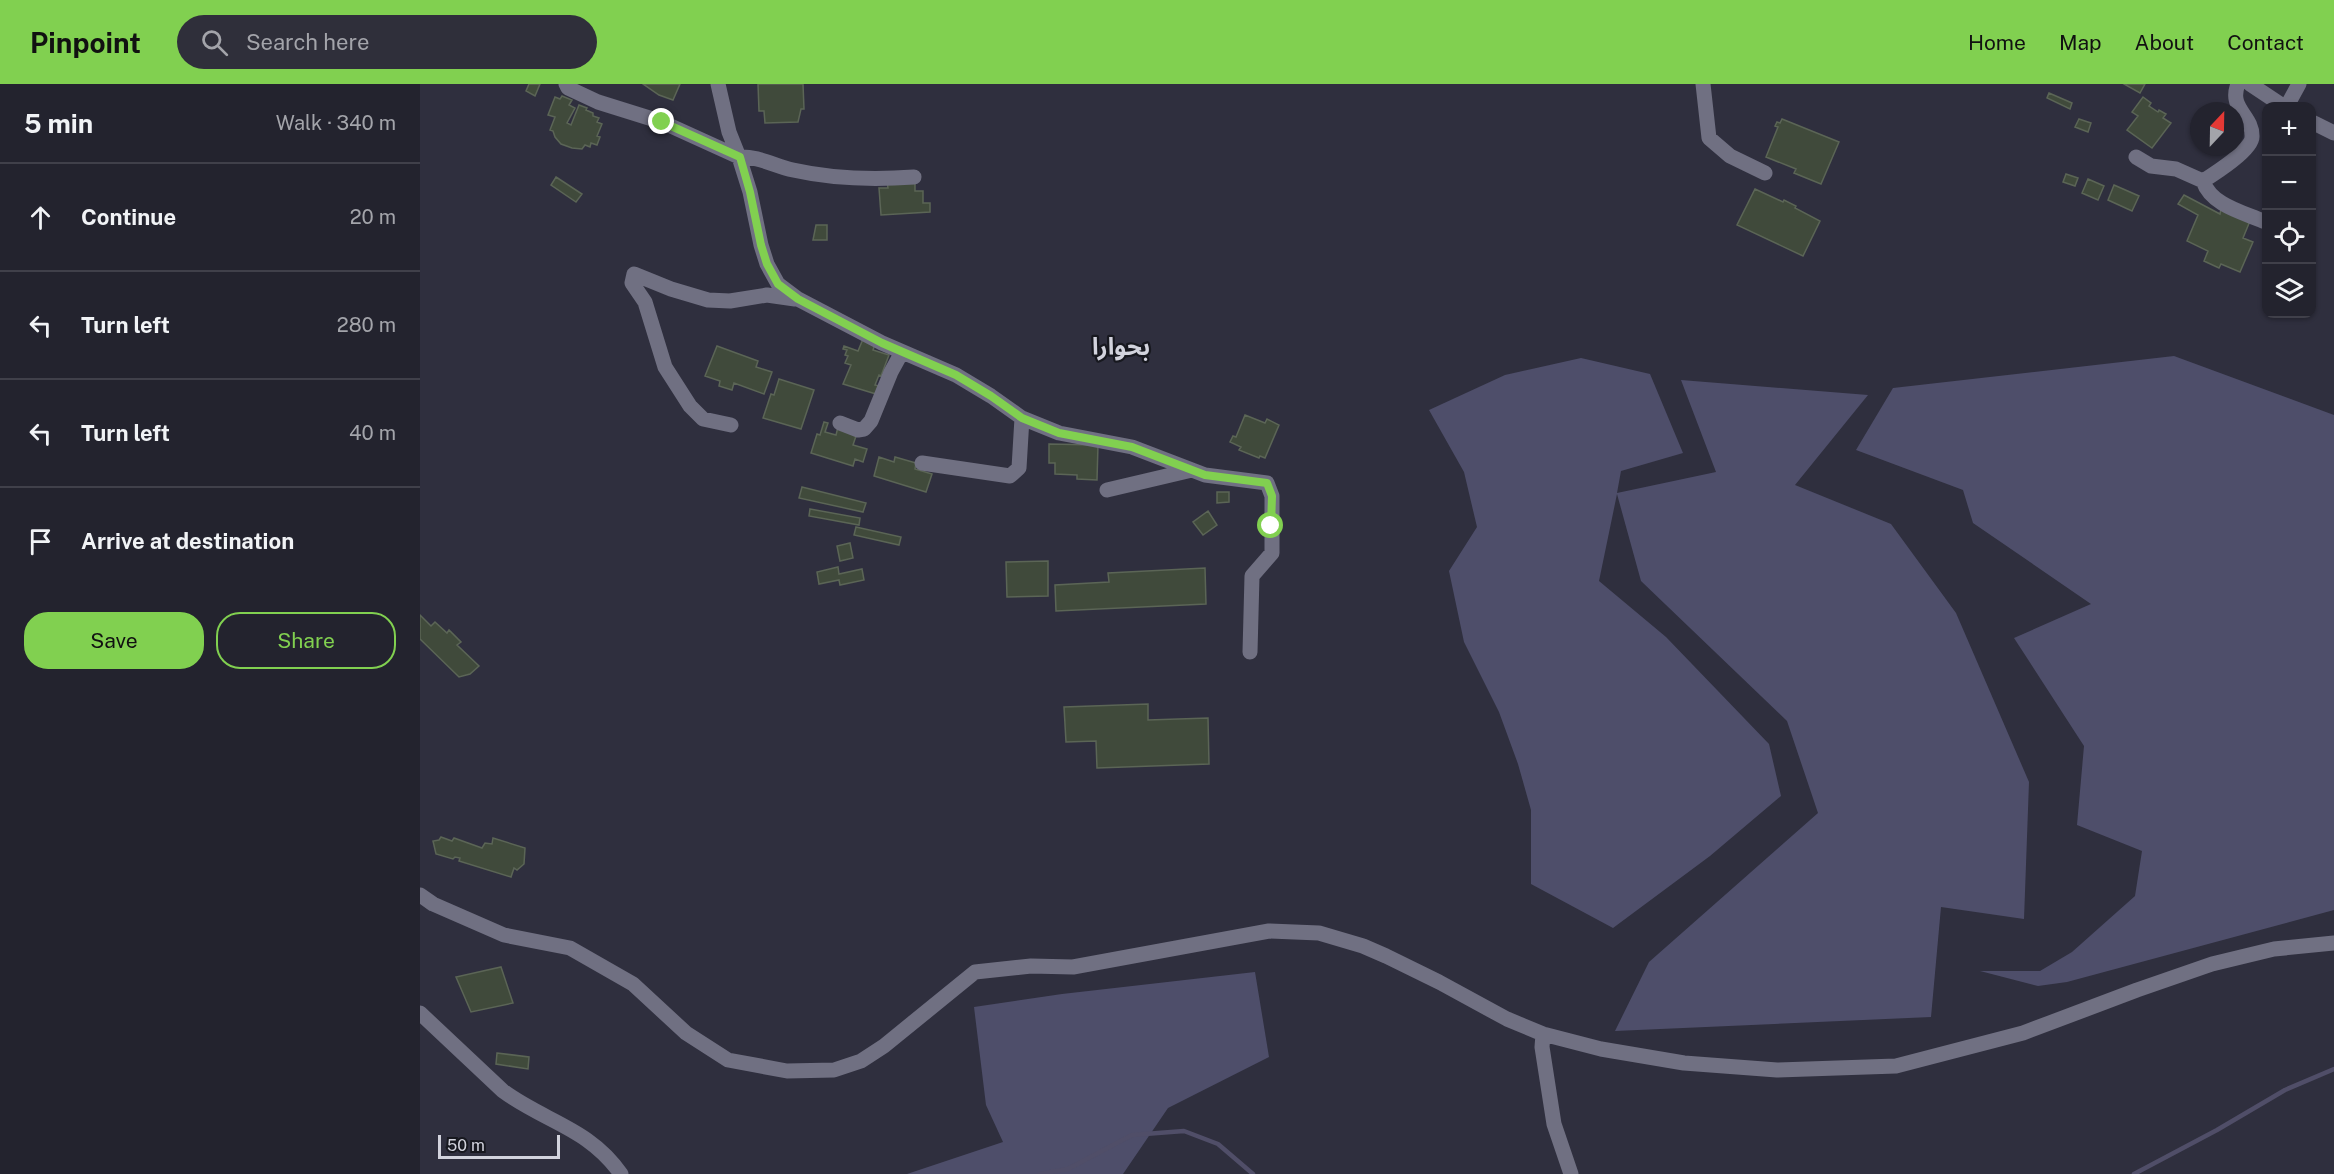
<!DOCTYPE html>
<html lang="en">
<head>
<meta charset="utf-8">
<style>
	body { margin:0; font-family:"Public Sans","Noto Sans Arabic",sans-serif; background:#2f2f3a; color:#f1f3f6 }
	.controls { position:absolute; right:18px; top:18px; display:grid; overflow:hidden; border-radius:12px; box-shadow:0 2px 4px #0004 }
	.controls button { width:54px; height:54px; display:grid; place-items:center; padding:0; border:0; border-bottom:2px solid #40404a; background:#23232e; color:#f1f3f6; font:30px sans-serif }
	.compass { position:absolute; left:1770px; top:18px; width:54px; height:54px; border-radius:50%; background:#23232e; box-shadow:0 2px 4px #0004; rotate:22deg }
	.scale { position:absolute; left:18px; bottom:15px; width:122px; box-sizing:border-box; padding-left:6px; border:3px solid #d2d3dd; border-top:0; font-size:16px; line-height:21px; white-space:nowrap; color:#d2d3dd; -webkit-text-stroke:4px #17181f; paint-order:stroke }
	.stop { position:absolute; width:18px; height:18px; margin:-14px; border:4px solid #81d050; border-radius:50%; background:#fff }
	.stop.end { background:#81d050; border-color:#fff; box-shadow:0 2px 6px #0008 }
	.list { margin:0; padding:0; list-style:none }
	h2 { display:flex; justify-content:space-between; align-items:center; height:78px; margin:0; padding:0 24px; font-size:26px }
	h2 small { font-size:20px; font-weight:400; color:#a3a4aa }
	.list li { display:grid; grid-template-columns:39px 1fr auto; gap:18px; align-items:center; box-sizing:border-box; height:108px; padding:0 24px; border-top:2px solid #40404a }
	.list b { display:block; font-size:22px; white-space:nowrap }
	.list em { font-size:20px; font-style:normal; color:#a3a4aa }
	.actions { display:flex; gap:12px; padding:18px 24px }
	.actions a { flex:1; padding:14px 0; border:2px solid #81d050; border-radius:24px; text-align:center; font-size:21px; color:#81d050 }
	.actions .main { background:#81d050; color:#111 }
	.icon { flex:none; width:33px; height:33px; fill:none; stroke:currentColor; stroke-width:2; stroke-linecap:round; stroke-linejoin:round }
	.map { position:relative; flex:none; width:1914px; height:1090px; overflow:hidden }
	header { display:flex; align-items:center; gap:36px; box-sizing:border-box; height:84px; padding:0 30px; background:#81d050; color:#111 }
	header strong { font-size:28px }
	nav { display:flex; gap:33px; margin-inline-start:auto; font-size:21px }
	.search { width:420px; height:54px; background:#2f2f3a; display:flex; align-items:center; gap:15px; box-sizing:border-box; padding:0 21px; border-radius:33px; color:#a3a4aa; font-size:22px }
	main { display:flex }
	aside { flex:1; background:#23232e }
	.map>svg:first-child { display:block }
	.green { fill:#4e4e6a }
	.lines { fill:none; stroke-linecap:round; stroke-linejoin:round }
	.stream { stroke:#504e68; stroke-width:4.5 }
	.building { fill:#404a3b; stroke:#5b6556; stroke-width:1.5 }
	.minor { stroke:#707082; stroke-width:15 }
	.route { stroke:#81d050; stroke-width:8 }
	.labels { text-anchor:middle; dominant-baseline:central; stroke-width:4.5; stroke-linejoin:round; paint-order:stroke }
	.quarter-label { font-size:24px; font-weight:bold; fill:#d2d3dd; stroke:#17181f }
</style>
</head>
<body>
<header>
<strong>Pinpoint</strong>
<div class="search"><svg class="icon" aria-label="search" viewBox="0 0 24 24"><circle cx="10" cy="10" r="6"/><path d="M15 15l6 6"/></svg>Search here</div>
<nav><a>Home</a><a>Map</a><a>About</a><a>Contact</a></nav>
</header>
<main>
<aside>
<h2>5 min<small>Walk · 340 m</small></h2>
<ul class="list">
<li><svg class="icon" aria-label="ahead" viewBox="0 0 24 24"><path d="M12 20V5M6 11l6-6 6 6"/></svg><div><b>Continue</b></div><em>20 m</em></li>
<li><svg class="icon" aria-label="left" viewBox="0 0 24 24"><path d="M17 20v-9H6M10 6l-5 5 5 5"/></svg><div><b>Turn left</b></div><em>280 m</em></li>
<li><svg class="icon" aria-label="left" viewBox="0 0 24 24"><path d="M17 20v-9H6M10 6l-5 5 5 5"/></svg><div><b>Turn left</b></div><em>40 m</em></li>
<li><svg class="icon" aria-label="arrive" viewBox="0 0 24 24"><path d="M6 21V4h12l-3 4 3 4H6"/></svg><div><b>Arrive at destination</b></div></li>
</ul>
<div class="actions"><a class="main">Save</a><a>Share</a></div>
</aside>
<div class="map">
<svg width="1914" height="1090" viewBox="0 0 1914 1090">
	<rect width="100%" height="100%" fill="#2f2f3e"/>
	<!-- green -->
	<path class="green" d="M1754,272L1914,331V826L1647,898L1618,902L1560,887H1620L1652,868L1715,812L1722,767L1657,741L1664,662L1594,554L1671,520L1553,439L1543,406L1436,366L1473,304Z
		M1161,274L1230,290L1263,369L1201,387L1197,409L1296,388L1261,296L1448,311L1375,401L1471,440L1536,529L1609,698L1604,835L1521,823L1511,933L1195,947L1229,878L1398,729L1367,637L1221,497L1197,410L1179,497L1246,553L1349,660L1361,712L1290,772L1193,844L1111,800V726L1098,680L1079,628L1044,558L1029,487L1057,443L1044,388L1009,326L1085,291Z
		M835,888L849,973L748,1024L703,1090H487L583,1058L566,1021L554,923L642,910Z"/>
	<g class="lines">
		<!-- stream -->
		<path class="stream" d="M620,1090L648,1085L712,1051L764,1047L798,1060L833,1090
			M1714,1090L1797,1046L1865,1006L1914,985"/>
	</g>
	<!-- building -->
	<path class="building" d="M109,0H120L115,12L106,7Z
		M223,0H260L253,16L239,11Z
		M338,0H383L384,25H381L378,38L345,39L344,27H339Z
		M1704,0H1725L1720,9Z
		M1629,9L1652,19L1650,25L1627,14Z
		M142,12L152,16L149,21L155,24L147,39L151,41L159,21L167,24L166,26L173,29V32L179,34L177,38L182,40L177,52L180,53L177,61L171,59L170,63L165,61L162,65L152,64L141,60L135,53L133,47L130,46L135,33L128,31L135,13L140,15Z
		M1723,13L1731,19L1729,22L1738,28L1739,26L1746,30L1743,34L1751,39L1732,64L1707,46L1718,32L1712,28Z
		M1362,35L1419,58L1401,100L1374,89L1376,85L1346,73L1358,43L1355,42L1357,38L1360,39Z
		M1659,35L1671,39L1668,48L1655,43Z
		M1646,90L1658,94L1655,102L1643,98Z
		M136,93L162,110L156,118L131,101Z
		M1668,95L1684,102L1678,116L1662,109Z
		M495,96V107H503V119H510V128L461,131L459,104H468L467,98Z
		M1694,101L1719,112L1712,127L1688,116Z
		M1335,105L1363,118L1364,116L1376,122L1375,124L1400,137L1383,172L1317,141Z
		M1764,111L1800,130L1801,125L1830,137L1823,154L1833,158L1820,188L1801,180L1799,184L1784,177L1788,167L1767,157L1778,131L1758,120Z
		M396,141H407V156H393Z
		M443,255L455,260L453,266L469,271L461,292L459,291L455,301L459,302L456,310L423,300L431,281L425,279L428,272L425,271L427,266L423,265L424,262L438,267Z
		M297,262L338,277L336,283L352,288L344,310L314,299L312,306L299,302L300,297L285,292Z
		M359,295L394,306L381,345L343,334L351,310L354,311Z
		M825,331L845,339L847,335L859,341L845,374L840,372L839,374L819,366L821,363L810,358L813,352L816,353Z
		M404,338L408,339L405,348L416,351L418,343L437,349L433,361L447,365L443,378L435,375L433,382L391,369L397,350L400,351Z
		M629,360L678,361L677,396L657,395V391L635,390V379H629Z
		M459,373L474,378L475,373L496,379L495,385L512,390L506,408L454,392Z
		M382,403L446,419L443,428L379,414Z
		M797,408H809V418L797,419Z
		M390,425L440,434L439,441L389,432Z
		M788,427L797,441L783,451L773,438Z
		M436,443L481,453L479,461L434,451Z
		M430,459L433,474L420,477L417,462Z
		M628,477V512L587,513L586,478Z
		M418,483L419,490L442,485L444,496L420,501L419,496L399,500L397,488Z
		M785,484L786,520L636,527L635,501L689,498L688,489Z
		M0,531L11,542L15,538L27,549L29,546L41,558L37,561L59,582L50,590L39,593L0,555Z
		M728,620V636L788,634L789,680L677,684L676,657L646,658L644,623Z
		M21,753L32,757L34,754L62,764L65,759L72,760L73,754L105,764L104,780L97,786L94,784L91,793L39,777L40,774L35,773L33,775L16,770L13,757L19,756Z
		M81,883L93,919L51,928L36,893Z
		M77,969L109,973L108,985L76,980Z"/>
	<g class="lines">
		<!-- minor -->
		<path class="minor" d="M146,0L148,4L178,18L242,38L319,73C338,72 355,82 373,86C413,95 453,96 494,93
			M298,0L309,48L319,73L330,108L341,161L347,180L358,200L378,215L462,259L536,291L571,312L602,334L639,349L712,363L785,391L847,399L852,412V469L832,492L830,568
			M1283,0L1289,54L1310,72L1345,89
			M1830,0L1863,22
			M1867,22L1879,0
			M1892,38L1914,49
			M1716,73L1731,82L1756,85L1783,97C1794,90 1832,66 1832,53C1833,31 1808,25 1818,0
			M1783,97C1791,121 1822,128 1843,137
			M420,339L438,346L444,345L451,337L471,288L482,268
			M311,341L283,335L270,322L245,283L225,218L212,199L214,190L251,205L288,216L310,217L347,211L375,215
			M502,379L590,392L599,384L602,334
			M687,406L772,386
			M0,811L13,820L84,851L150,864L213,900L266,949L308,976L367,987L414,986L441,977L464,962L555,888L611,882L653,883L849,847L899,849L943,862L966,872L1019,898L1087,935L1123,950L1181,965L1264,979L1357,986L1476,982L1603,949L1717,906L1792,880L1854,865L1914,859
			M0,929L83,1007C125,1038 169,1044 201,1090
			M1123,950L1122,963L1134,1040L1151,1090"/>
	</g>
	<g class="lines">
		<!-- route -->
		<path class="route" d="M242,38L320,73L330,108L341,161L347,180L358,200L378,215L462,259L536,291L571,312L602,334L639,349L712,363L785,391L847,399L852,412L851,442"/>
	</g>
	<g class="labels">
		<!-- quarter labels -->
		<g class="quarter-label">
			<text x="701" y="262">بحوارا</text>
		</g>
	</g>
</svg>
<div class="controls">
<button>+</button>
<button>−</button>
<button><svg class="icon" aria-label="locate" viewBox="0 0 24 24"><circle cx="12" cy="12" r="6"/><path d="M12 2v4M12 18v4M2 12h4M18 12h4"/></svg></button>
<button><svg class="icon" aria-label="layers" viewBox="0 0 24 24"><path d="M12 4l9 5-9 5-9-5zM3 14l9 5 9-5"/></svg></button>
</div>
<svg class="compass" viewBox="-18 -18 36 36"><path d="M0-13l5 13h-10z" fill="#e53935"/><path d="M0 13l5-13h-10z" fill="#a3a4aa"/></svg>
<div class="scale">50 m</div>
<div class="stop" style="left:851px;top:442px"></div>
<div class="stop end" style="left:242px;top:38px"></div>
</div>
</main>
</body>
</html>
